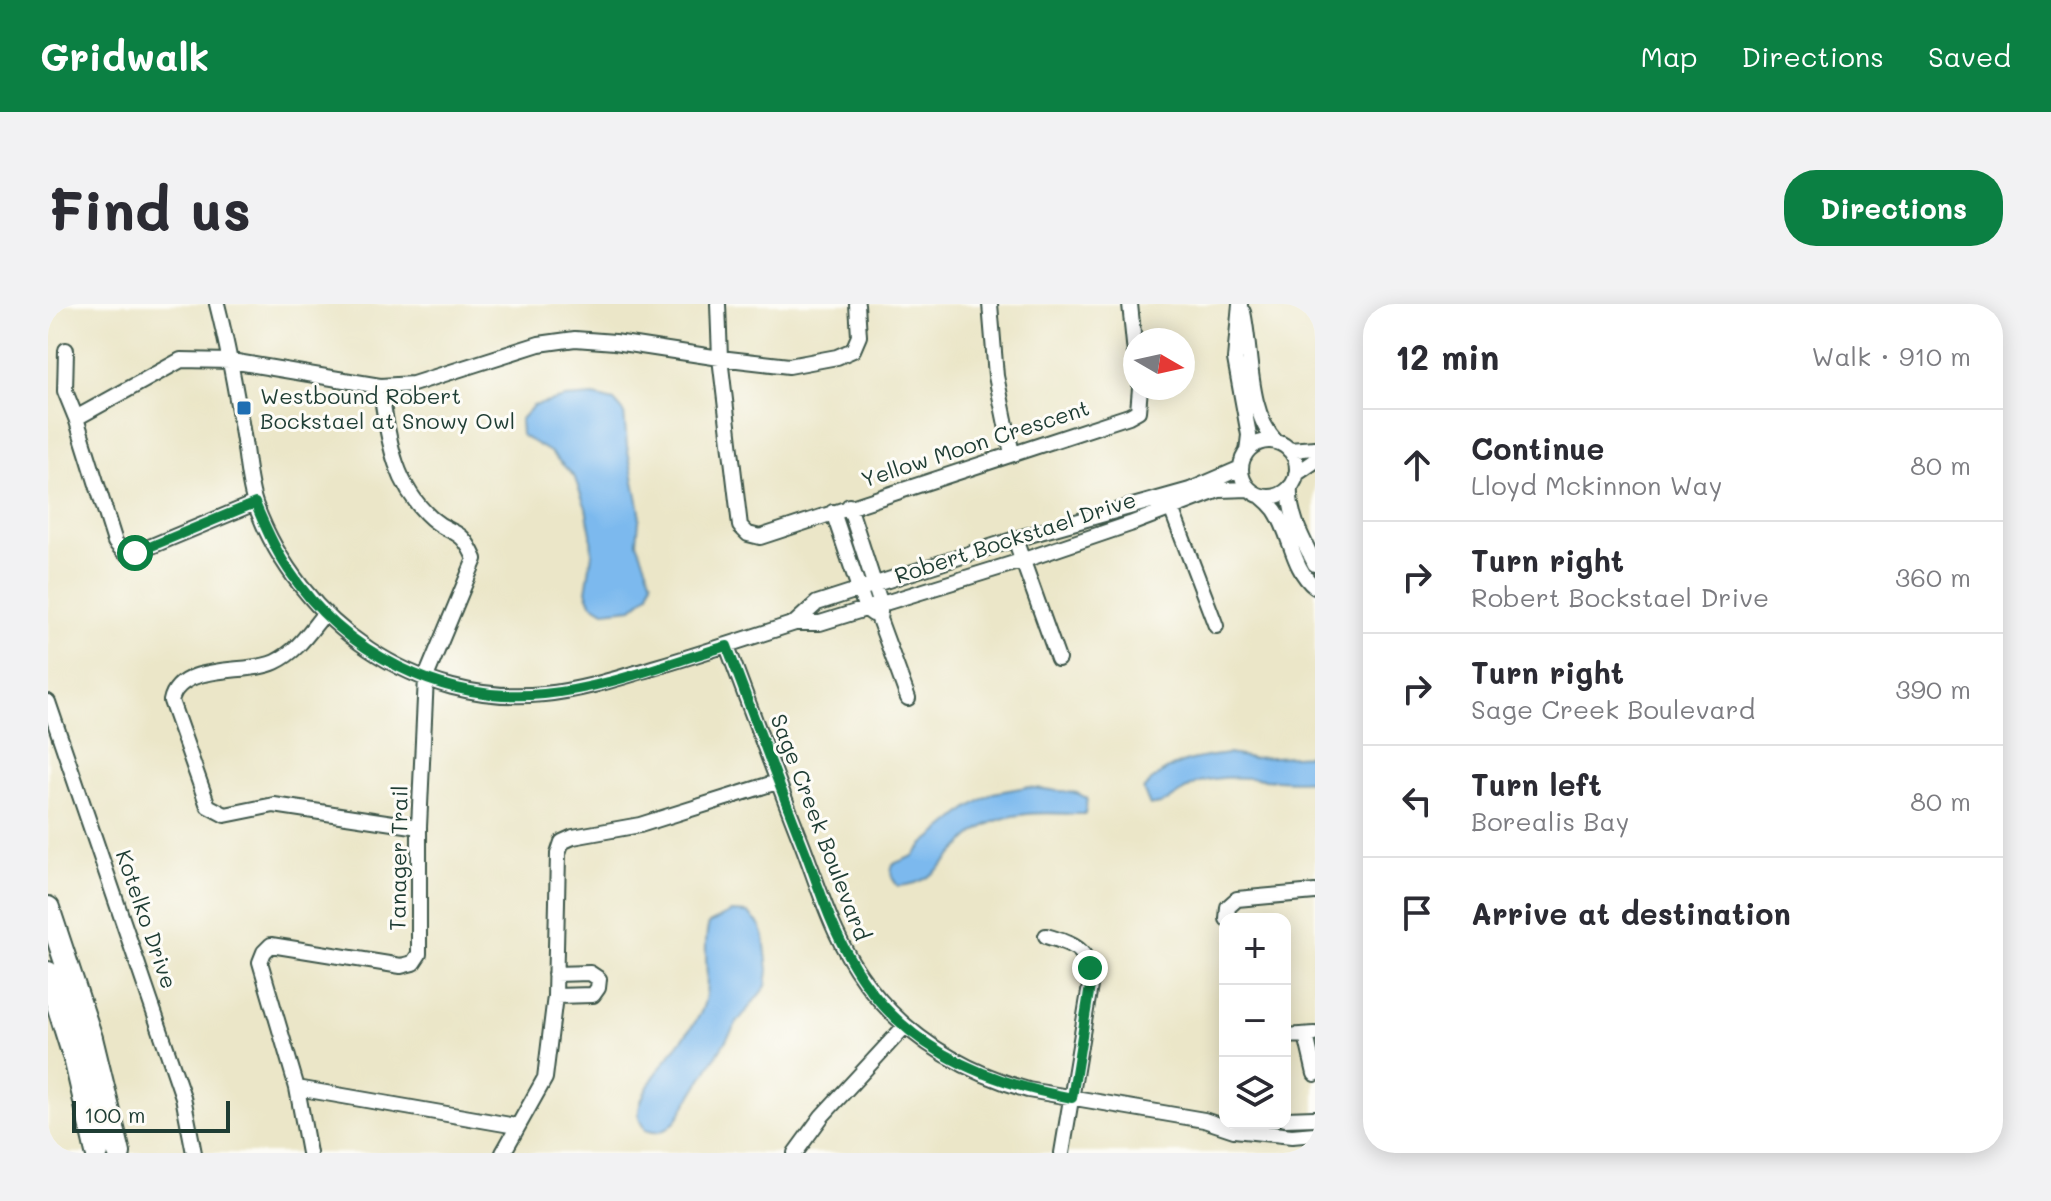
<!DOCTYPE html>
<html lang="en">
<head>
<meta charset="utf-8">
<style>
	body { margin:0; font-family:Mali,sans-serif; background:#f2f2f3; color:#2b2b33 }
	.controls { position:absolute; right:24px; bottom:24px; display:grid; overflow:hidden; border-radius:16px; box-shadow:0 4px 20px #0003 }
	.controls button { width:72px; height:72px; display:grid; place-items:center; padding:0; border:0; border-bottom:2px solid #e1e1e2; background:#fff; color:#2b2b33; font:40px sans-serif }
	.compass { position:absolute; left:1075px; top:24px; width:72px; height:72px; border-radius:50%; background:#fff; box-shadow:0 4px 20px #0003; rotate:99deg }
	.scale { position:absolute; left:24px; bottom:20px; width:158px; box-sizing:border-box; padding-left:8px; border:4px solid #1f3d34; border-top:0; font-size:22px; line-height:28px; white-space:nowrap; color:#1f3d34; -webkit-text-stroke:6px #fdfcf7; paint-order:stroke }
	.stop { position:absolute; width:24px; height:24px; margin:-18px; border:6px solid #0b8043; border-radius:50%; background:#fff }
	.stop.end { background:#0b8043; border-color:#fff; box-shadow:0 2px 8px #0008 }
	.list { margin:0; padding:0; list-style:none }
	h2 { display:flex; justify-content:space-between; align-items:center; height:104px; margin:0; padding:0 32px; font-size:34px }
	h2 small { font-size:26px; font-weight:400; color:#7c7c81 }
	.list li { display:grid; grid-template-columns:52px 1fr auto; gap:24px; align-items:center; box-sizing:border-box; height:112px; padding:0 32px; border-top:2px solid #e1e1e2 }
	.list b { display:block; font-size:30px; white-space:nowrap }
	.list p { margin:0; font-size:26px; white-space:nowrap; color:#7c7c81 }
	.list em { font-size:26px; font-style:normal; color:#7c7c81 }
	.icon { flex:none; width:44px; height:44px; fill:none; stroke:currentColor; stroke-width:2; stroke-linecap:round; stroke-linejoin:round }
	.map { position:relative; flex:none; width:1267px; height:849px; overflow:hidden; border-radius:32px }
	header { display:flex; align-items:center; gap:48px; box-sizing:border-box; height:112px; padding:0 40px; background:#0b8043; color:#fff }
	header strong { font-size:38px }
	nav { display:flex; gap:44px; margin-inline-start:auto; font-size:28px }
	.intro { display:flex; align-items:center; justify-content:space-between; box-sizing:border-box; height:192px; padding:0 48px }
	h1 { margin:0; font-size:56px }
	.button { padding:20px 36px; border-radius:32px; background:#0b8043; color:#fff; font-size:28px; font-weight:700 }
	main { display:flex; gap:48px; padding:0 48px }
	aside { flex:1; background:#fff; border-radius:32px; box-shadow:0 4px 20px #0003 }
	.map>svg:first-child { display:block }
	.water { fill:#7bb9ee; stroke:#4d7b91; stroke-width:2 }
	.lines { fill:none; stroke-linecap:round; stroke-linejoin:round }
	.minor-casing { stroke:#3e564a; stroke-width:18 }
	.highway-casing { stroke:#3e564a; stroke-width:26 }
	.minor { stroke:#fff; stroke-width:14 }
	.highway { stroke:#fff; stroke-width:22 }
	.route { stroke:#0b8043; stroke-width:10 }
	.poi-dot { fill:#1f6fb2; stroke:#fdfcf7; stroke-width:3 }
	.labels { text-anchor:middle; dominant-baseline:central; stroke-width:6; stroke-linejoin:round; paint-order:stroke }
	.poi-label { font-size:22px; fill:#1f3d34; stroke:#fdfcf7; text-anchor:start }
	.street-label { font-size:22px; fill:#1f3d34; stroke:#fdfcf7 }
</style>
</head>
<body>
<header>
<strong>Gridwalk</strong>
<nav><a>Map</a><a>Directions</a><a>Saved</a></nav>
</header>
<div class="intro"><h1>Find us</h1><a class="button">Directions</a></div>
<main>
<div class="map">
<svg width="1267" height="849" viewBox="0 0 1267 849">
	<rect width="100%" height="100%" fill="#fdfcf7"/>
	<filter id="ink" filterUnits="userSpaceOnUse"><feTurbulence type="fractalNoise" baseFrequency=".0125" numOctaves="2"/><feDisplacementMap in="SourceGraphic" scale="16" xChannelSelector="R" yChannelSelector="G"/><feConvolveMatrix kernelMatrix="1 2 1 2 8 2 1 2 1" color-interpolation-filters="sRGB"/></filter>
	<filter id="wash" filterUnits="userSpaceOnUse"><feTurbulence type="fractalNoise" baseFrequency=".006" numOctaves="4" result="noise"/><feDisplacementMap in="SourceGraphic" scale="32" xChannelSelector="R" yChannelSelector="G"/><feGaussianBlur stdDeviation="1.8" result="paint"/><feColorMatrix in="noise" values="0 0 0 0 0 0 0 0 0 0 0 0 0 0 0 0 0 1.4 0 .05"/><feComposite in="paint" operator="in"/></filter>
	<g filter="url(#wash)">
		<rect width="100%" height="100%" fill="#ebe6c8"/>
		<!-- water -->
		<path class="water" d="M546,92L566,97L576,108L579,142L592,207L589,238L604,277L601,290L584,304L556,307L543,299L538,287L544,250L543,230L538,204L526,172L502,148L473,131L472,116L485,102L517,94Z
			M1180,450L1204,454L1267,451V476C1230,480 1189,467 1152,478C1134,484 1121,503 1102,501L1095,486C1118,458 1146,454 1180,450Z
			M978,483L1029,489L1039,494L1037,510C1004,510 969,505 939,521C904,539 895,580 850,582C844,575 841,570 845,560L865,552L876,540L919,505L945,489Z
			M683,608L700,609L712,621L716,633L720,666L718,682L688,720L627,818C617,827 610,831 597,826C595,822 592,818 591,814C586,785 637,737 651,712C667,684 652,649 661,619Z"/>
	</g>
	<g filter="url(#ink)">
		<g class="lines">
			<defs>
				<path id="minor" d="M169,0C180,43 188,87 195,131C199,154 200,181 208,202C252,320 369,403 496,390C535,386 571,374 608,363C655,349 701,334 747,319H772L973,257L1082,220L1171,186L1201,185
					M670,0L672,54L692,222L700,230L712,233L1081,112L1090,107L1092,84
					M942,0L948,72L964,150
					M1082,0L1087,50
					M1192,0L1187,55L1201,131L1199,148
					M1195,8C1204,49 1199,107 1228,138
					M18,46L17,87L28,114L67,238L76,248L87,249L207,199
					M28,114L133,56L183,57L332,82L365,80L491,40L527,35L567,38L672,54L741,62L789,53L805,46L811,32L809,0
					M1193 165a28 28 0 1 1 56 0a28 28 0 1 1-56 0Z
					M1241,146L1267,144
					M1248,170L1267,157
					M1242,183C1240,210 1255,236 1267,260
					M1213,192C1218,196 1223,201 1227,206C1243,229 1244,265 1267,283
					M801,202L833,301L831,315L860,394
					M1123,204L1168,322
					M785,208L818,305L825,310
					M967,235L1010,355
					M276,310C261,328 250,347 227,358C199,371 131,358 123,397L160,502L177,511L226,501L371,523
					M747,319L769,299L967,235L1142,186L1193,164
					M679,342C704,409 729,476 755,542C766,571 775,600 788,628C826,711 894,761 980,786L1156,816L1186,826L1244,832L1267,830
					M0,398L135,793L146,849
					M1179,615L1180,603L1189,595L1267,588
					M998,632C1025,640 1042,645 1043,676L1014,849
					M507,692L545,691L550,684L551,675L542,669L507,670
					M1258,731L1267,770
					M1237,732L1267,730
					M249,784L468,822
					M1237,815L1267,814
					M261,849L249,784L212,658L216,648L223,641L353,662L365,659L371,650V523L378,373L427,255C412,221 406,234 383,214C344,179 340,130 332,82
					M455,849L497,774L507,692L510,550L514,538L525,533L592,521L729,478
					M747,849L774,812L857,722"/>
				<path id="highway" d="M0,604L43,734L71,849
					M0,669L28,758L49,849"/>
			</defs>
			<!-- minor casing -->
			<use href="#minor" class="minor-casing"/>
			<!-- highway casing -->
			<use href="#highway" class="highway-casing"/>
			<!-- minor -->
			<use href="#minor" class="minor"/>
			<!-- highway -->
			<use href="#highway" class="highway"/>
		</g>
	</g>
	<g class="lines" filter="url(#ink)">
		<!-- route -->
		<path class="route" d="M87,249L207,199C217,222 226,244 240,265C295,349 395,400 496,390C559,384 619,359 679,342C705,410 730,479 757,547C771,583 782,620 801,653C849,741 931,777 1024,794L1043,676L1042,664"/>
	</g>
	<!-- markers -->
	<rect class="poi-dot" x="188" y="96" width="16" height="16" rx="4"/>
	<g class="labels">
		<!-- poi labels -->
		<g class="poi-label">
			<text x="212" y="91">Westbound Robert<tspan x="212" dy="25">Bockstael at Snowy Owl</tspan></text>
		</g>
		<!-- street labels -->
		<g class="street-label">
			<text transform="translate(927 139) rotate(-18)">Yellow Moon Crescent</text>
			<text transform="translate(967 233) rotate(-18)">Robert Bockstael Drive</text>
			<text transform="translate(773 523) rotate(69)">Sage Creek Boulevard</text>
			<text transform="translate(350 554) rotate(-89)">Tanager Trail</text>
			<text transform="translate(99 615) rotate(71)">Kotelko Drive</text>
		</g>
	</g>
</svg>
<div class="controls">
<button>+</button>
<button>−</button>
<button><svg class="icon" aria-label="layers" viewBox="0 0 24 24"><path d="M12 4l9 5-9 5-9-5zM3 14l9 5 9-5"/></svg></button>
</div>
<svg class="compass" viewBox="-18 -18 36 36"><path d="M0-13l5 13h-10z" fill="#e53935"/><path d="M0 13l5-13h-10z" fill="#7c7c81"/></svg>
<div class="scale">100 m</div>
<div class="stop" style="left:87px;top:249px"></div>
<div class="stop end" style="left:1042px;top:664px"></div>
</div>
<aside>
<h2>12 min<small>Walk · 910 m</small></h2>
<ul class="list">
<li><svg class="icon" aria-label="ahead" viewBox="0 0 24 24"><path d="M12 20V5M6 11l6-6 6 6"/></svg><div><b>Continue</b><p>Lloyd Mckinnon Way</p></div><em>80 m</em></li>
<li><svg class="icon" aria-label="right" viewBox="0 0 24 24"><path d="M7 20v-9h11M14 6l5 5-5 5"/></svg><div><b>Turn right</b><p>Robert Bockstael Drive</p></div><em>360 m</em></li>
<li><svg class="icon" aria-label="right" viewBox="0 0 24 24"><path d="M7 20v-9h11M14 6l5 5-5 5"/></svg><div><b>Turn right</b><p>Sage Creek Boulevard</p></div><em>390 m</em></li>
<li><svg class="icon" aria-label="left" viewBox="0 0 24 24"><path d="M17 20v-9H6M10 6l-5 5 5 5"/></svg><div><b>Turn left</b><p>Borealis Bay</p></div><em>80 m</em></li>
<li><svg class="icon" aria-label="arrive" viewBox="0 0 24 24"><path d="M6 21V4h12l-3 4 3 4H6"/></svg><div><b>Arrive at destination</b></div></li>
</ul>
</aside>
</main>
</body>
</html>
